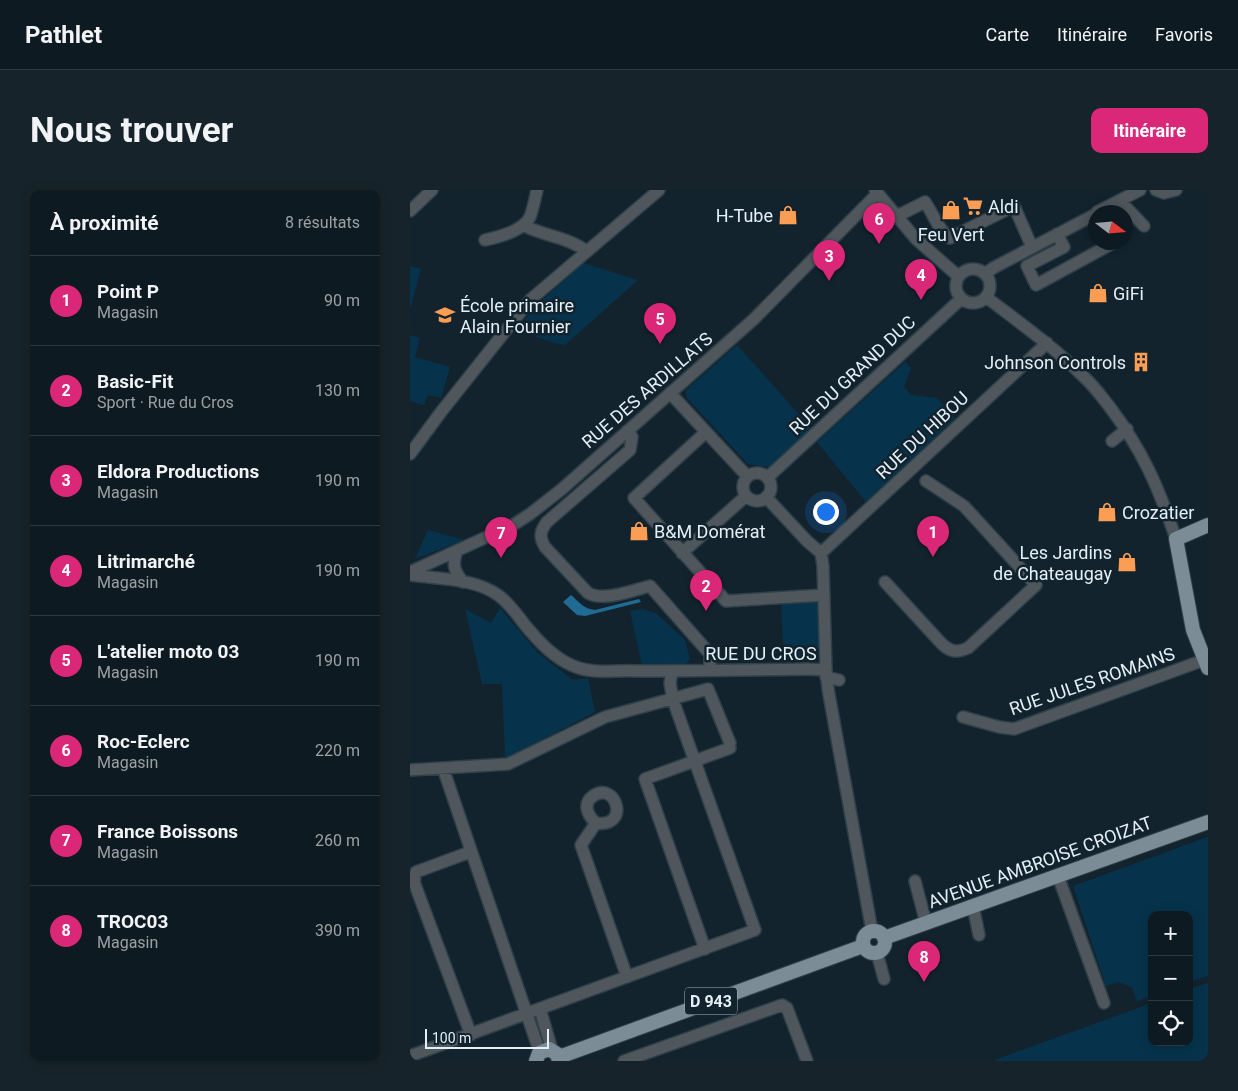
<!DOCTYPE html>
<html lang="fr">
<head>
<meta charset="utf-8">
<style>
	body { margin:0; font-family:Roboto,sans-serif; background:#17232a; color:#f1f3f6 }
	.controls { position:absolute; right:15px; bottom:15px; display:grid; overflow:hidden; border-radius:10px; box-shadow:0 2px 12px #0003 }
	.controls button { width:45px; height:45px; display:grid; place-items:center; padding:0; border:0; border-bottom:1px solid #2e3840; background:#0e1a22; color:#f1f3f6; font:25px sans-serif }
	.compass { position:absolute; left:678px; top:15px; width:45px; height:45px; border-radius:50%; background:#0e1a22; box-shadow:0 2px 12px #0003; rotate:106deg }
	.scale { position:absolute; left:15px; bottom:12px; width:124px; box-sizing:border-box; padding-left:5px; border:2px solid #e4eff6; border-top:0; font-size:14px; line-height:18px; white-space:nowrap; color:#e4eff6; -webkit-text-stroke:4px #12232e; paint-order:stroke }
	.you { position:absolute; left:415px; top:321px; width:18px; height:18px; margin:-12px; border:4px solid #fff; border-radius:50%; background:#1a73e8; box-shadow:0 0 0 8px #1a73e833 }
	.badge { display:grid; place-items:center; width:32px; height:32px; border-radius:50%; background:#db2777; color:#fff; font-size:16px; font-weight:700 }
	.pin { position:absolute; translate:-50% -41px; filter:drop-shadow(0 1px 2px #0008) }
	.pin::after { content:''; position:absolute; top:26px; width:18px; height:15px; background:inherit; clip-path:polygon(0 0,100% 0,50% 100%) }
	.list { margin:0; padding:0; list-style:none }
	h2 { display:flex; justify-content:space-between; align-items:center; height:65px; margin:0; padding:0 20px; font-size:21px }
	h2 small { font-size:16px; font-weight:400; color:#9ba1a5 }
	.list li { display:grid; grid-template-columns:32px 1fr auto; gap:15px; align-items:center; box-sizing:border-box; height:90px; padding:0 20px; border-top:1px solid #2e3840 }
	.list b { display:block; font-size:19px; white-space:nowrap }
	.list p { margin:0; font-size:16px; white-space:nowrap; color:#9ba1a5 }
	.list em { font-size:16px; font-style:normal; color:#9ba1a5 }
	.icon { flex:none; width:28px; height:28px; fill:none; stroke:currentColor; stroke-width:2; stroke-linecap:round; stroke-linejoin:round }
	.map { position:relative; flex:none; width:798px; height:871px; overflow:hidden; border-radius:10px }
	header { display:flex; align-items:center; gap:30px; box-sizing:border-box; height:70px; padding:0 25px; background:#0e1a22; border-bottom:1px solid #2e3840 }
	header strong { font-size:24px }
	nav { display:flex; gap:28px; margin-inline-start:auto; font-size:18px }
	.intro { display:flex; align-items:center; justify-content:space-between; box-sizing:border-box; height:120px; padding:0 30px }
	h1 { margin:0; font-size:35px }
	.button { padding:12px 22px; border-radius:10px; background:#db2777; color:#fff; font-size:18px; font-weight:700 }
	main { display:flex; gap:30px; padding:0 30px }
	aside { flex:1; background:#0e1a22; border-radius:10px; box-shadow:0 2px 12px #0003 }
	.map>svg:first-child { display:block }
	.green { fill:#06334b }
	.water { fill:#206b94 }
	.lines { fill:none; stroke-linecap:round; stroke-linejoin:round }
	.minor-casing { stroke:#2f404a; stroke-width:14 }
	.major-casing { stroke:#2f404a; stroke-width:16 }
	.minor { stroke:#4f575c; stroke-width:11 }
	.major { stroke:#7b8c97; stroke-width:14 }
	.labels { text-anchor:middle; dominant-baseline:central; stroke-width:5; stroke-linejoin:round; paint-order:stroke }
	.shield { fill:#12232e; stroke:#a5b2ba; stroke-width:1 }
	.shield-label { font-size:16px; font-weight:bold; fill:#e4eff6 }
	.poi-label { font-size:18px; fill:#e4eff6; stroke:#12232e; text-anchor:start }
	.street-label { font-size:18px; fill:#e4eff6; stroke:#12232e }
</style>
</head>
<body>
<header>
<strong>Pathlet</strong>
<nav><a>Carte</a><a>Itinéraire</a><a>Favoris</a></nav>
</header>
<div class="intro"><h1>Nous trouver</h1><a class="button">Itinéraire</a></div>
<main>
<aside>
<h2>À proximité<small>8 résultats</small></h2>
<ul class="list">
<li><span class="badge">1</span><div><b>Point P</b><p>Magasin</p></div><em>90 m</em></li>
<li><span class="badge">2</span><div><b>Basic-Fit</b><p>Sport · Rue du Cros</p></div><em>130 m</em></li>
<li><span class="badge">3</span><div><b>Eldora Productions</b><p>Magasin</p></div><em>190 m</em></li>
<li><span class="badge">4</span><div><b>Litrimarché</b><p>Magasin</p></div><em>190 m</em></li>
<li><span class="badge">5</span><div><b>L'atelier moto 03</b><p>Magasin</p></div><em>190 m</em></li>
<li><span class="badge">6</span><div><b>Roc-Eclerc</b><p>Magasin</p></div><em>220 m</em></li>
<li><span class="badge">7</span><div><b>France Boissons</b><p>Magasin</p></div><em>260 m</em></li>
<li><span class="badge">8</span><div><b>TROC03</b><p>Magasin</p></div><em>390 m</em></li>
</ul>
</aside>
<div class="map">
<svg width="798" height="871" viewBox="0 0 798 871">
	<rect width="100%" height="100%" fill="#12232e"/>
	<!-- green -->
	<path class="green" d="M173,73L228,90L155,155L144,153L107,140L126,116Z
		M0,76L11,79L0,120Z
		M0,145L10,148L5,167L40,177L31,208L18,205L14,215L0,211Z
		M327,155L401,238L359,277L338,274L276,207V200Z
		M495,172L501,178L494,197L501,205L527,208L545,228L456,312L407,252Z
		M18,340L54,350L5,369Z
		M408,410L409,458L394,470H374L371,412Z
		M90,418L129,464L163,490L178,488L185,522L95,569L92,494H72L55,419L81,433Z
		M233,419L247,424L275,450L280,469L276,474L232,475L220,421Z
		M798,647V786L779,792V725H742V806L727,811L722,797L708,792L696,796L663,696Z
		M798,793V871H582L742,813V852H779V799Z"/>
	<!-- water -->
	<path class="water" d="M161,405C169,412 174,419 185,420L229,409L231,412L175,426L167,425L153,412Z"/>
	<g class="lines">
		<defs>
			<path id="minor" d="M465,0L506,49L548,86
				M746,0L754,3L766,0
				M710,11L734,36
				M0,21L22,0
				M687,22L730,0
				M487,26L515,12C523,23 529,42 540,48L604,16L622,57
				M113,35C133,46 158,47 176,61
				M647,44L654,57L617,76L626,95L705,52
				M75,50C89,47 113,41 120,27C123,19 125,9 127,0
				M546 96a17 17 0 1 1 34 0a17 17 0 1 1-34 0Z
				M575,84L583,78L686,24
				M576,107C610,133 644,157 674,187C684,196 691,206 699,216C733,261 748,296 766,349
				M260,203L337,286
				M217,241L222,247L220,260L137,332C130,341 129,347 135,357L178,403C193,412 224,400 240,396L300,464V480
				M296,242L224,308L316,411L414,405
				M702,251L717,239
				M0,264L31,222L120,110L249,0
				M333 297a14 14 0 1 1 28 0a14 14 0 1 1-28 0Z
				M358,287L551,109
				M356,307L397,351L411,363
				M47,361C42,374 44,381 53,392
				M272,363L336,306
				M411,363L413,376L416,480L418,499L462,741
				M411,363L637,153
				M0,382L103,335L120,324L152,299L344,129L468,3
				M0,385C29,389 64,388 88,405C102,415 110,430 121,442C132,455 149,471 166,477C184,484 207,480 226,481C284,481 341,480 398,479L416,480
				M475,392L531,453C540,462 547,463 558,458L626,395L554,316L516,291
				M416,487L429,490
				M553,527L589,537L604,539L794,470
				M33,578L130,863
				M0,580L98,574L195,527L298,499L320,553
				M186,633C178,626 172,614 183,606C206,590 221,638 186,633L171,655L217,787
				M60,662L6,682L4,692L61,845
				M648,686L694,813
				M505,691L516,733
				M563,716L569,745
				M295,759L235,589L320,558
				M467,763L474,789
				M130,819L142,860
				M0,866L345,740L263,510L260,493L262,481
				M214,871L372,815L377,818L397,871"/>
			<path id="major" d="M798,335L766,349L783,440L798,478
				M453 752a11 11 0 1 1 22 0a11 11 0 1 1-22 0Z
				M474,748L798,632
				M149,867L453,756
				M126,871L129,863L139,859L147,864L149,871"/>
		</defs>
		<!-- minor casing -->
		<use href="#minor" class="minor-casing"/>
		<!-- major casing -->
		<use href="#major" class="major-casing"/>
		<!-- minor -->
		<use href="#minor" class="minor"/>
		<!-- major -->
		<use href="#major" class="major"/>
	</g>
	<!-- icons -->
	<defs>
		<symbol id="supermarket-bare" viewBox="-9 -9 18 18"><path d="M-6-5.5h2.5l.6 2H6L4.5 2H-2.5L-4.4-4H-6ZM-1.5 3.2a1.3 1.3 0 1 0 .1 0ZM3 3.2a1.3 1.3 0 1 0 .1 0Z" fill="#fc9d54" stroke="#12232e" stroke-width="2.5" paint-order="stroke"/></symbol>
		<symbol id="shop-bare" viewBox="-9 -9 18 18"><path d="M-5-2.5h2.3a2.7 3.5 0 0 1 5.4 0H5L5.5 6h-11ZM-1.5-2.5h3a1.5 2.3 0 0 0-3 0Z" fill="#fc9d54" stroke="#12232e" stroke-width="2.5" paint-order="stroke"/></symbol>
		<symbol id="school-bare" viewBox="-9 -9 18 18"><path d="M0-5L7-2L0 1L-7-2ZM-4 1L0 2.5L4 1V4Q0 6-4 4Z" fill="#fc9d54" stroke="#12232e" stroke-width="2.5" paint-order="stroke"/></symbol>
		<symbol id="building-bare" viewBox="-9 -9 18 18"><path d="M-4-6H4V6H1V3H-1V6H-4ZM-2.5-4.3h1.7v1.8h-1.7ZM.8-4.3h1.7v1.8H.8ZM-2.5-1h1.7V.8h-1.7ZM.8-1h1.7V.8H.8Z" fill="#fc9d54" stroke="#12232e" stroke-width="2.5" paint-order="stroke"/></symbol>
	</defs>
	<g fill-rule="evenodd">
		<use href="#supermarket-bare" x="549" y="2" width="28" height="28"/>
		<use href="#shop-bare" x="527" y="6" width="28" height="28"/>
		<use href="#shop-bare" x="364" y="11" width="28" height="28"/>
		<use href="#shop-bare" x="674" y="89" width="28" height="28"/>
		<use href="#school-bare" x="21" y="111" width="28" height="28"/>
		<use href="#building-bare" x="717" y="158" width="28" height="28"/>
		<use href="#shop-bare" x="683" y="308" width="28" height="28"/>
		<use href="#shop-bare" x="215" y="327" width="28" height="28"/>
		<use href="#shop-bare" x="703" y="358" width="28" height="28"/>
	</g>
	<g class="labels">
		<!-- shield labels -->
		<rect class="shield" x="275" y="797.5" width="52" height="27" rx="4"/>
		<g class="shield-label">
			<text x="301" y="811">D 943</text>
		</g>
		<!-- poi labels -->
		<g class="poi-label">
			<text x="578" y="16">Aldi</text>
			<text x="363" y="25" text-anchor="end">H-Tube</text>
			<text x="541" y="44" text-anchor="middle">Feu Vert</text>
			<text x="703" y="103">GiFi</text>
			<text x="50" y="115">École primaire<tspan x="50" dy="21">Alain Fournier</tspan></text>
			<text x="716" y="172" text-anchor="end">Johnson Controls</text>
			<text x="712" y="322">Crozatier</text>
			<text x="244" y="341">B&amp;M Domérat</text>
			<text x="702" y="362" text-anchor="end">Les Jardins<tspan x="702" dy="21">de Chateaugay</tspan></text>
		</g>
		<!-- street labels -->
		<g class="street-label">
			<text transform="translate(442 185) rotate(-43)">RUE DU GRAND DUC</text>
			<text transform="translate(237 200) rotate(-41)">RUE DES ARDILLATS</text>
			<text transform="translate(512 245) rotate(-43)">RUE DU HIBOU</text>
			<text x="351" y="463">RUE DU CROS</text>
			<text transform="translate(682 491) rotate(-19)">RUE JULES ROMAINS</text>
			<text transform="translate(630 672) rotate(-20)">AVENUE AMBROISE CROIZAT</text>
		</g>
	</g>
</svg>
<div class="controls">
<button>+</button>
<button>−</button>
<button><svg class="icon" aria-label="locate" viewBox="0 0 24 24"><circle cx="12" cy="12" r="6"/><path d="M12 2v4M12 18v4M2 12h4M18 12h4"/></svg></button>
</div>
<svg class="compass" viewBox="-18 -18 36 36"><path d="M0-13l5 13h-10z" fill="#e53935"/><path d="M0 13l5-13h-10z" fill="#9ba1a5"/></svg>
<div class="scale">100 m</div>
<div class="you"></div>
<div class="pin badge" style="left:523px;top:367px">1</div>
<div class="pin badge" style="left:296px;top:421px">2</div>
<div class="pin badge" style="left:419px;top:91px">3</div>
<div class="pin badge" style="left:511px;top:110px">4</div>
<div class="pin badge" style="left:250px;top:154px">5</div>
<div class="pin badge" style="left:469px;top:54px">6</div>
<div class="pin badge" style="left:91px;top:368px">7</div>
<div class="pin badge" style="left:514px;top:792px">8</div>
</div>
</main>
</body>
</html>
